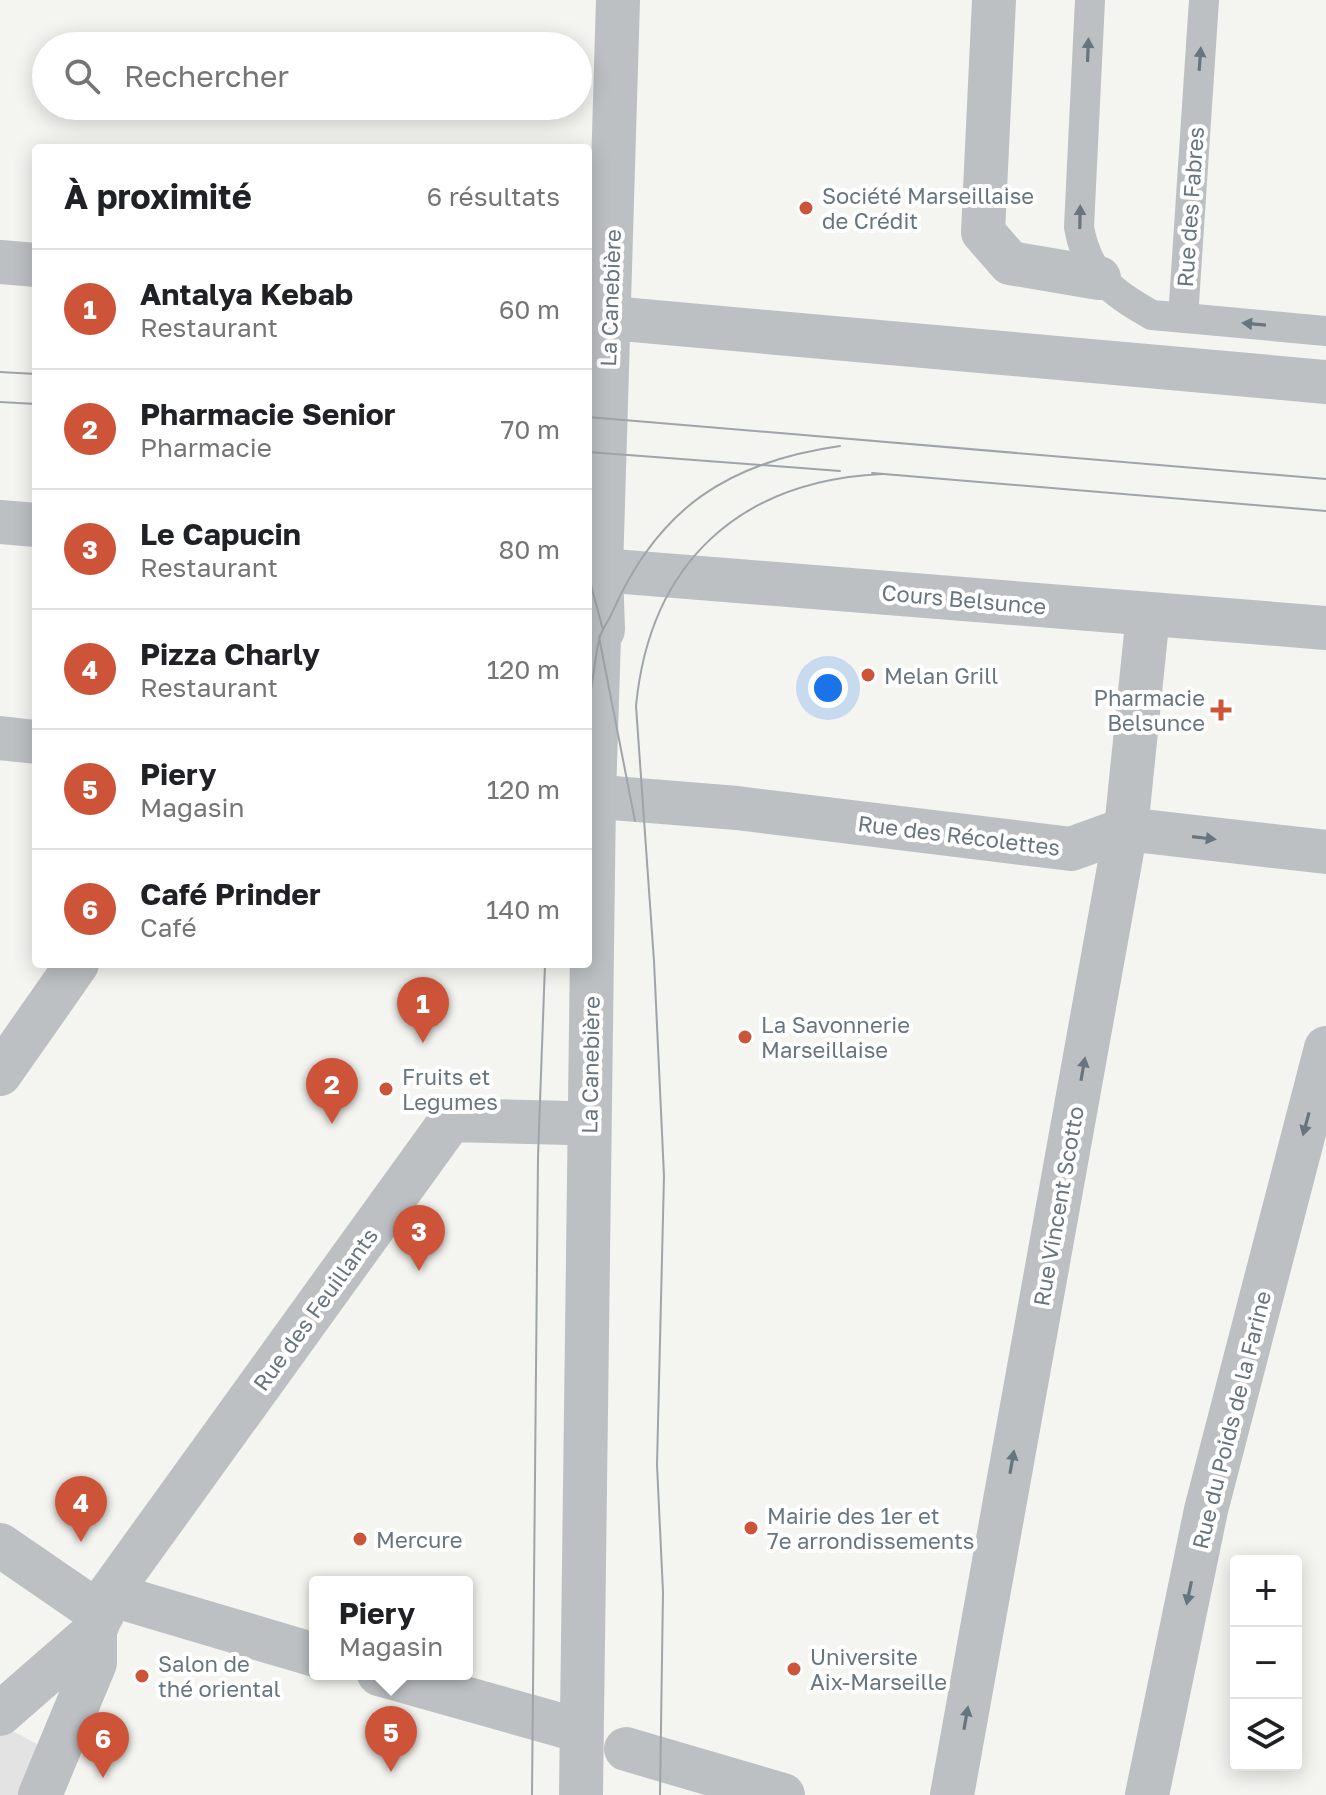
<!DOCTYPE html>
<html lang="fr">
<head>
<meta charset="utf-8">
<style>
	body { margin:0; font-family:"Golos Text",sans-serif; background:#f2f2f2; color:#202124 }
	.controls { position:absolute; right:24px; bottom:24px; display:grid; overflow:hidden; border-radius:8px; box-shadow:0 4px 20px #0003 }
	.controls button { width:72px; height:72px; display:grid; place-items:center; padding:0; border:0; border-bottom:2px solid #e0e0e0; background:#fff; color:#202124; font:40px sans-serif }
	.you { position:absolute; left:828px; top:688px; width:28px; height:28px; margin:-20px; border:6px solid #fff; border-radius:50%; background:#1a73e8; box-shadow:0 0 0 12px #1a73e833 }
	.badge { display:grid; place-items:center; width:52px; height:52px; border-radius:50%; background:#cd5438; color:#fff; font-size:26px; font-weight:700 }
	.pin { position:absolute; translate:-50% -66px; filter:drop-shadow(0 2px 4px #0008) }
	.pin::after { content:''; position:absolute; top:42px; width:28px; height:24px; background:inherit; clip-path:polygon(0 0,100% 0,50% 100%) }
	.popup { position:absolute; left:309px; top:1576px; width:164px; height:104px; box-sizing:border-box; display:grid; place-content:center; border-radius:8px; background:#fff; filter:drop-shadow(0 2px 6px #0005); font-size:26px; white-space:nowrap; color:#757577 }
	.popup b { font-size:30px; color:#202124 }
	.popup::after { content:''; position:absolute; left:50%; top:100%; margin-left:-16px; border:16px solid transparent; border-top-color:#fff }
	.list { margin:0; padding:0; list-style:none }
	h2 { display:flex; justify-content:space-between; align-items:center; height:104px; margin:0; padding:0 32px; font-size:34px }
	h2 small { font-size:26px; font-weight:400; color:#757577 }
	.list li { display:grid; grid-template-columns:52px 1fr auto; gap:24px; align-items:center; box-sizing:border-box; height:120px; padding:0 32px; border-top:2px solid #e0e0e0 }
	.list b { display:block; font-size:30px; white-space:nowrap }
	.list p { margin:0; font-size:26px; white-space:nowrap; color:#757577 }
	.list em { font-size:26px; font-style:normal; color:#757577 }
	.icon { flex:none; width:44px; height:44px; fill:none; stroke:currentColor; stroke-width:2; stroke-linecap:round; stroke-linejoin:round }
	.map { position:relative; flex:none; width:1326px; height:1795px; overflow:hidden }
	.search { position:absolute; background:#fff; box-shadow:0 4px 20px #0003; left:32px; top:32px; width:560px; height:88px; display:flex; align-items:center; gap:20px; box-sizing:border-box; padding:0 28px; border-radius:44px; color:#757577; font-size:30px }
	.panel { position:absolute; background:#fff; box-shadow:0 4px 20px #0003; left:32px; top:144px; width:560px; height:824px; border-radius:8px }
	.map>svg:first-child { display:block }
	.built { fill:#e2e3e2 }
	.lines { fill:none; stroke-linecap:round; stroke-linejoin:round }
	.lane { stroke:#bcc0c2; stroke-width:30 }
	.street { stroke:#bcc0c2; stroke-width:44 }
	.tram { stroke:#9ea4a8; stroke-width:2 }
	.oneway { fill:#67757e }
	.poi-dot { fill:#cd5438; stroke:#fff; stroke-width:3 }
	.labels { text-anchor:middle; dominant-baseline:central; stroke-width:8; stroke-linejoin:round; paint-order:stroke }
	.poi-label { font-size:22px; fill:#67757e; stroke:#fff; text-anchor:start }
	.street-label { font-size:22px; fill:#67757e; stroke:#fff }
</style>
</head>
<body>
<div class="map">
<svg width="1326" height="1795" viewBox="0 0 1326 1795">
	<rect width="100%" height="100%" fill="#f4f4f1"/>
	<!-- built -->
	<path class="built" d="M0,1724L57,1755L40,1795H0Z"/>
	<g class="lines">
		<!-- lane -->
		<path class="lane" d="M1090,0L1079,227C1087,274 1112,293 1152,315L1326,331
			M1183,318L1204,0"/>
		<!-- street -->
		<path class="street" d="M994,0L983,232L1010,263L1099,278
			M0,262L36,265
			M588,316L1326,382
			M0,522L36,525
			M588,569L1326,628
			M0,738L36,742
			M588,796L737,808L1071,849L1126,829L1326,852
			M0,1074L77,964
			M0,1545L102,1615
			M109,1594L315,1655
			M379,1674L567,1727
			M0,1714L95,1631L109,1594L451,1120L570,1123
			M626,1749L783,1795
			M40,1795L95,1663V1631
			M581,1795L594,796L599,637L603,630L601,570L618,0
			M952,1795L1126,829L1148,614
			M1147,1795L1206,1510L1326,1048"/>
		<!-- tram -->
		<path class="tram" d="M0,372L36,374
			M0,402L36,404
			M588,417L1326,479
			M588,452L840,471
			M872,473L1326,511
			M588,574L603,630L599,637L635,821
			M588,706C593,684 594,662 599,640C601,630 608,622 612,613C658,508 728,462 840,446
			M532,1795L538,1157L545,964
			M660,1795L663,1592L657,1465L664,1176L654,961L636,706C650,562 740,481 882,474"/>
	</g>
	<!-- one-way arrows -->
	<defs><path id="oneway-solid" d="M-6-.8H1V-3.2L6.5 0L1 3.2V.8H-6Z" transform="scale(2)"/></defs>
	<g class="oneway">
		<use href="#oneway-solid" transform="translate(1088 50) rotate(-88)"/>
		<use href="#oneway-solid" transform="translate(1200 59) rotate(-86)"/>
		<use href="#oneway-solid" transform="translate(1080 217) rotate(-89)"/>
		<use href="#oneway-solid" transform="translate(1254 324) rotate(-175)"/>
		<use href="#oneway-solid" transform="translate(1204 838) rotate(7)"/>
		<use href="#oneway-solid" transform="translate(1083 1069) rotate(-80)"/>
		<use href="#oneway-solid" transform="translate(1306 1124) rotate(105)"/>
		<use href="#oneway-solid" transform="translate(1012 1462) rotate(-80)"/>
		<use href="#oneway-solid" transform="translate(1189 1593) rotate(102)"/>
		<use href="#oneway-solid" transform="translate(966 1718) rotate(-80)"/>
	</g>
	<!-- markers -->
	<g class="poi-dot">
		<circle cx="806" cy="208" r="8"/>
		<circle cx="868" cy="675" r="8"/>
		<path d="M1217 698h8v8h8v8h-8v8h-8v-8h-8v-8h8z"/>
		<circle cx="745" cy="1037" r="8"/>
		<circle cx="386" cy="1089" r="8"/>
		<circle cx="751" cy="1528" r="8"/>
		<circle cx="360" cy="1539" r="8"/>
		<circle cx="794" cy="1669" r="8"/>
		<circle cx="142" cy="1676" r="8"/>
	</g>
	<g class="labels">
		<!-- poi labels -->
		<g class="poi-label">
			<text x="822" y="195">Société Marseillaise<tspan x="822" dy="25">de Crédit</tspan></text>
			<text x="884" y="675">Melan Grill</text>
			<text x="1205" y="697" text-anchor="end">Pharmacie<tspan x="1205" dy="25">Belsunce</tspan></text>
			<text x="761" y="1024">La Savonnerie<tspan x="761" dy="25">Marseillaise</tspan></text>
			<text x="402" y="1076">Fruits et<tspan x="402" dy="25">Legumes</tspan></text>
			<text x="767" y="1515">Mairie des 1er et<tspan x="767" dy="25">7e arrondissements</tspan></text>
			<text x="376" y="1539">Mercure</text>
			<text x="810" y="1656">Universite<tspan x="810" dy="25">Aix-Marseille</tspan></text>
			<text x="158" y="1663">Salon de<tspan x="158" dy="25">thé oriental</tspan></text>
		</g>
		<!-- street labels -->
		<g class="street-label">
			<text transform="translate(1190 207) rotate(-86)">Rue des Fabres</text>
			<text transform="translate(610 298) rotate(-88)">La Canebière</text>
			<text transform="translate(964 599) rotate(5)">Cours Belsunce</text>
			<text transform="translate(959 835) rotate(7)">Rue des Récolettes</text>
			<text transform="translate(590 1065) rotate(-89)">La Canebière</text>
			<text transform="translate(1058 1206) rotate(-80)">Rue Vincent Scotto</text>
			<text transform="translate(315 1309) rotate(-54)">Rue des Feuillants</text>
			<text transform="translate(1231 1420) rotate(-76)">Rue du Poids de la Farine</text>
		</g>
	</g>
</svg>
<div class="controls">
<button>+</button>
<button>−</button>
<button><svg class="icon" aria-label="layers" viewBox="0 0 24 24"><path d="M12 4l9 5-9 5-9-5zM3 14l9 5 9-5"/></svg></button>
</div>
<div class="you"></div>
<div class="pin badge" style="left:423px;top:1043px">1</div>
<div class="pin badge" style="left:332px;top:1124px">2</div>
<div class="pin badge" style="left:419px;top:1271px">3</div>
<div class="pin badge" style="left:81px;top:1542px">4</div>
<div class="pin badge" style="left:391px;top:1772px">5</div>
<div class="popup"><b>Piery</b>Magasin</div>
<div class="pin badge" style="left:103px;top:1778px">6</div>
<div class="search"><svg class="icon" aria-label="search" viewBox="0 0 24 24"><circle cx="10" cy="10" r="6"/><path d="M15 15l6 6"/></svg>Rechercher</div>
<section class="panel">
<h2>À proximité<small>6 résultats</small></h2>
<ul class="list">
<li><span class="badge">1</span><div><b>Antalya Kebab</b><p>Restaurant</p></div><em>60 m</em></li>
<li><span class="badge">2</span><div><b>Pharmacie Senior</b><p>Pharmacie</p></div><em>70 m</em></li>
<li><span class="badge">3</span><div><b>Le Capucin</b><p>Restaurant</p></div><em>80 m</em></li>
<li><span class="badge">4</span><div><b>Pizza Charly</b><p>Restaurant</p></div><em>120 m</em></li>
<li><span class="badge">5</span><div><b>Piery</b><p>Magasin</p></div><em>120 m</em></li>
<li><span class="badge">6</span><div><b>Café Prinder</b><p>Café</p></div><em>140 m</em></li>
</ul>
</section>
</div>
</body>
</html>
